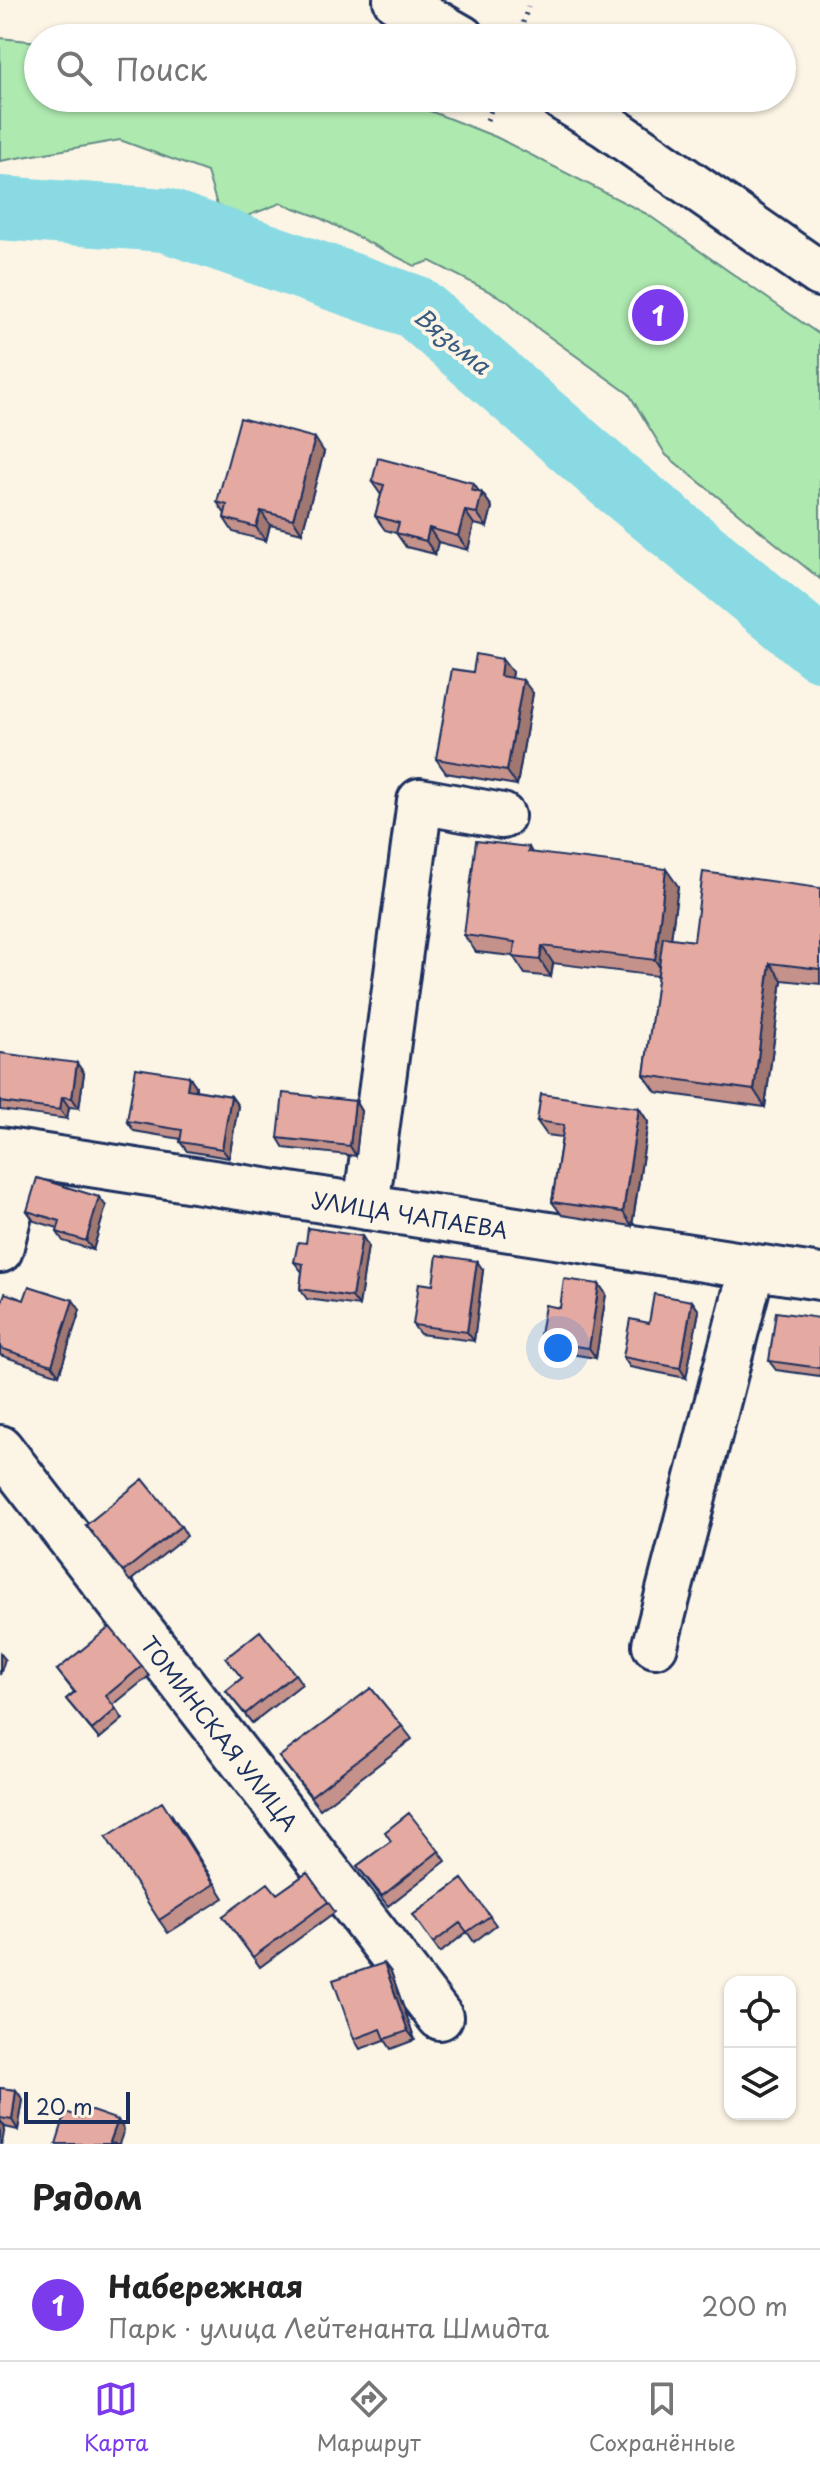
<!DOCTYPE html>
<html lang="ru">
<head>
<meta charset="utf-8">
<style>
	body { margin:0; font-family:"Playpen Sans",sans-serif; background:#f2f2f2; color:#222 }
	.controls { position:absolute; right:24px; bottom:24px; display:grid; overflow:hidden; border-radius:16px; box-shadow:0 2px 6px #0004 }
	.controls button { width:72px; height:72px; display:grid; place-items:center; padding:0; border:0; border-bottom:2px solid #e0e0e0; background:#fff; color:#222; font:40px sans-serif }
	.scale { position:absolute; left:24px; bottom:20px; width:106px; box-sizing:border-box; padding-left:8px; border:4px solid #1b2f5e; border-top:0; font-size:22px; line-height:28px; white-space:nowrap; color:#1b2f5e; -webkit-text-stroke:6px #fcf5e5; paint-order:stroke }
	.you { position:absolute; left:558px; top:1348px; width:28px; height:28px; margin:-20px; border:6px solid #fff; border-radius:50%; background:#1a73e8; box-shadow:0 0 0 12px #1a73e833 }
	.badge { display:grid; place-items:center; width:52px; height:52px; border-radius:50%; background:#7c3aed; color:#fff; font-size:26px; font-weight:700 }
	.pin { position:absolute; translate:-50% -50%; border:4px solid #fff; box-shadow:0 2px 8px #0006 }
	.list { margin:0; padding:0; list-style:none }
	h2 { display:flex; justify-content:space-between; align-items:center; height:104px; margin:0; padding:0 32px; font-size:34px }
	h2 small { font-size:26px; font-weight:400; color:#767676 }
	.list li { display:grid; grid-template-columns:52px 1fr auto; gap:24px; align-items:center; box-sizing:border-box; height:112px; padding:0 32px; border-top:2px solid #e0e0e0 }
	.list b { display:block; font-size:30px; white-space:nowrap }
	.list p { margin:0; font-size:26px; white-space:nowrap; color:#767676 }
	.list em { font-size:26px; font-style:normal; color:#767676 }
	.icon { flex:none; width:44px; height:44px; fill:none; stroke:currentColor; stroke-width:2; stroke-linecap:round; stroke-linejoin:round }
	.map { position:relative; flex:none; width:820px; height:2144px; overflow:hidden }
	.search { position:absolute; background:#fff; box-shadow:0 2px 6px #0004; left:24px; right:24px; top:24px; height:88px; display:flex; align-items:center; gap:20px; box-sizing:border-box; padding:0 28px; border-radius:44px; color:#767676; font-size:30px }
	.sheet { height:216px; background:#fff }
	nav { display:flex; justify-content:space-around; align-items:center; box-sizing:border-box; height:112px; border-top:2px solid #e0e0e0; background:#fff; font-size:22px; color:#767676 }
	nav a { display:grid; justify-items:center; gap:4px }
	nav .on { color:#7c3aed }
	.map>svg:first-child { display:block }
	.green { fill:#aee9af; stroke:#648c86; stroke-width:2 }
	.lines { fill:none; stroke-linecap:round; stroke-linejoin:round }
	.river { stroke:#8adae4; stroke-width:64 }
	.minor-casing { stroke:#1b2f5e; stroke-width:50 }
	.path { stroke:#1b2f5e; stroke-width:5; stroke-dasharray:2 6; stroke-linecap:butt }
	.minor { stroke:#fcf5e5; stroke-width:44 }
	.wall { fill:#c4928a; stroke:#1b2f5e; stroke-width:2 }
	.shaded-wall { fill:#a07771; stroke:#1b2f5e; stroke-width:2 }
	.building { fill:#e4aaa1; stroke:#1b2f5e; stroke-width:2 }
	.labels { text-anchor:middle; dominant-baseline:central; stroke-width:8; stroke-linejoin:round; paint-order:stroke }
	.street-label { font-size:22px; fill:#1b2f5e; stroke:#fcf5e5 }
	.water-label { font-size:24px; font-style:italic; fill:#375a80; stroke:#fcf5e5 }
</style>
</head>
<body>
<div class="map">
<svg width="820" height="2144" viewBox="0 0 820 2144">
	<rect width="100%" height="100%" fill="#fcf5e5"/>
	<filter id="ink" filterUnits="userSpaceOnUse"><feTurbulence type="fractalNoise" baseFrequency=".0125" numOctaves="2"/><feDisplacementMap in="SourceGraphic" scale="16" xChannelSelector="R" yChannelSelector="G"/><feConvolveMatrix kernelMatrix="1 2 1 2 8 2 1 2 1" color-interpolation-filters="sRGB"/></filter>
	<g filter="url(#ink)">
		<!-- green -->
		<path class="green" d="M0,38L38,42V98H397L496,137L647,214L820,335V579L666,455L629,394L540,330L506,300L430,261L415,266L316,216L281,203L242,218L217,205L207,172L120,140L0,161Z"/>
		<g class="lines">
			<!-- river -->
			<path class="river" d="M0,208L165,220L415,307L610,477L820,649"/>
			<defs>
				<path id="minor" d="M396,0L462,38
					M562,98L606,125L820,274
					M0,1150L820,1277
					M366,1207L420,801L502,816
					M0,1250L24,1154
					M0,1448L440,2017
					M655,1645L752,1268"/>
			</defs>
			<!-- minor casing -->
			<use href="#minor" class="minor-casing"/>
			<!-- path -->
			<path class="path" d="M518,38L528,7
				M487,120L496,98"/>
			<!-- minor -->
			<use href="#minor" class="minor"/>
		</g>
		<!-- wall -->
		<path class="wall" d="M324,452L302,533L270,525L266,541L233,532L224,518L225,514L217,502Z
			M372,482L473,483L480,493H482L492,507L487,527L474,524L468,550L438,542L435,554L406,547L396,533L385,530L375,516L381,495Z
			M473,672H512L511,678L533,693L517,785L446,773L436,759Z
			M529,847L532,853L678,886L671,938L694,941L820,888V984L782,980L765,1107L656,1092L644,1075L658,976L553,963L551,977L525,974L513,956L476,952L464,935Z
			M0,1053L84,1073L79,1108L69,1107L67,1119L0,1110Z
			M189,1076L196,1086V1090L231,1096L238,1106L229,1158L187,1151L180,1142L181,1139L134,1131L127,1121Z
			M355,1101L361,1111L356,1156L284,1148L278,1138Z
			M639,1108L648,1122L632,1226L562,1215L552,1202L562,1137L547,1135L537,1121Z
			M106,1206L93,1250L63,1241L57,1232L58,1228L34,1221L27,1211Z
			M362,1236L368,1246L359,1306L307,1299L300,1289L302,1272L294,1262L306,1243Z
			M483,1270L474,1341L420,1334L413,1325Z
			M606,1294L596,1358L546,1350L539,1341L560,1308Z
			M24,1300L80,1310L59,1375L0,1355V1307Z
			M692,1301L699,1311L686,1378L630,1367L623,1357Z
			M820,1318V1376L776,1370L769,1361Z
			M86,1525L181,1526L187,1536L130,1581Z
			M226,1658L295,1674L302,1684L252,1723L226,1691L242,1678Z
			M142,1666L149,1676L113,1705L123,1719L99,1739L66,1699L74,1692L57,1670Z
			M402,1726L412,1739L320,1809L279,1757Z
			M172,1815L224,1898L168,1933L159,1920Z
			M391,1841L439,1851L446,1861L388,1906L357,1866Z
			M307,1873L335,1912L260,1967L223,1916L277,1894Z
			M462,1879L496,1925L474,1942L467,1932L440,1953L413,1915Z
			M384,1963L391,1972L415,2040L391,2049L385,2040L360,2049L354,2039Z
			M0,2088L16,2090L23,2100L18,2130L5,2127L0,2144Z"/>
		<!-- shaded-wall -->
		<path class="shaded-wall" d="M315,438L324,452L302,533L293,519Z
			M473,483L482,496V493L492,507L487,527L477,513L471,490Z
			M261,511L270,525L266,541L256,527Z
			M465,511L474,524L468,550L458,536Z
			M429,528L438,542L435,554L426,541Z
			M502,659L512,672L509,689L500,676Z
			M523,680L533,693L517,785L507,771Z
			M666,869L678,886L666,977L655,960Z
			M542,946L553,963L551,977L540,960Z
			M770,963L782,980L765,1107L754,1090Z
			M77,1063L84,1073L79,1108L72,1098Z
			M189,1076L196,1086L194,1099L187,1089Z
			M231,1096L238,1106L229,1158L222,1149Z
			M62,1097L69,1107L67,1119L60,1110Z
			M355,1101L361,1111L356,1156L350,1146Z
			M639,1108L648,1122L632,1226L623,1212Z
			M99,1197L106,1206L93,1250L86,1241Z
			M362,1236L368,1246L359,1306L352,1297Z
			M477,1261L483,1270L474,1341L467,1332Z
			M599,1284L606,1294L596,1358L589,1348Z
			M73,1300L80,1310L59,1375L52,1365Z
			M692,1301L699,1311L686,1378L680,1368Z
			M0,1653L5,1659L0,1675Z
			M384,1963L391,1972L415,2040L408,2031Z
			M16,2090L23,2100L18,2130L12,2120Z
			M0,2120L5,2127L2,2144H0Z
			M118,2120L124,2130L119,2144H111L110,2142Z"/>
		<!-- building -->
		<path class="building" d="M240,418L315,438L293,519L261,511L256,527L224,518L227,505L217,502Z
			M378,458L473,483L471,490L482,493L477,513L465,511L458,536L429,528L426,541L396,533L399,523L375,516L384,485L372,482Z
			M476,654L502,659L500,676L523,680L507,771L436,759L452,669L473,672Z
			M476,841L529,847L528,852L666,869L655,960L542,946L540,960L513,957L515,942L464,935Z
			M703,872L820,888V969L770,963L754,1090L644,1075L663,937L694,941Z
			M0,1053L77,1063L72,1098L62,1097L60,1110L0,1102Z
			M136,1068L189,1076L187,1089L231,1096L222,1149L180,1142L182,1130L127,1121Z
			M283,1093L355,1101L350,1146L278,1138Z
			M541,1094L639,1108L623,1212L552,1202L564,1125L537,1121Z
			M37,1178L99,1197L86,1241L57,1232L60,1221L27,1211Z
			M308,1228L362,1236L352,1297L300,1289L303,1264L294,1262L298,1242L306,1243Z
			M437,1255L477,1261L467,1332L413,1325L419,1283L433,1285Z
			M564,1279L599,1284L589,1348L539,1341L545,1305L560,1308Z
			M29,1286L73,1300L52,1365L0,1348V1307L5,1293L24,1300Z
			M654,1294L692,1301L680,1368L623,1357L630,1319L649,1323Z
			M776,1312L820,1318V1368L769,1361Z
			M143,1479L181,1526L123,1572L86,1525Z
			M110,1627L142,1666L106,1696L116,1709L92,1730L66,1699L75,1692L57,1670Z
			M260,1631L295,1674L245,1714L226,1691L242,1678L226,1658Z
			M371,1688L402,1726L311,1796L279,1757Z
			M162,1802L214,1884L159,1920L106,1837Z
			M409,1813L439,1851L382,1896L357,1866L391,1841L385,1832Z
			M307,1873L328,1902L253,1957L223,1916L268,1883L277,1894Z
			M462,1879L490,1916L467,1932L460,1923L433,1943L413,1915Z
			M384,1963L408,2031L385,2039L381,2029L354,2039L333,1980Z
			M0,2088L16,2090L12,2120L0,2118Z
			M86,2109L118,2120L110,2142L115,2144H56L66,2112L82,2118Z"/>
	</g>
	<g class="labels">
		<!-- street labels -->
		<g class="street-label">
			<text transform="translate(410 1214) rotate(9)">УЛИЦА ЧАПАЕВА</text>
			<text transform="translate(220 1733) rotate(52)">ТОМИНСКАЯ УЛИЦА</text>
		</g>
		<!-- water labels -->
		<g class="water-label">
			<text transform="translate(453 340) rotate(39)">Вязьма</text>
		</g>
	</g>
</svg>
<div class="controls">
<button><svg class="icon" aria-label="locate" viewBox="0 0 24 24"><circle cx="12" cy="12" r="6"/><path d="M12 2v4M12 18v4M2 12h4M18 12h4"/></svg></button>
<button><svg class="icon" aria-label="layers" viewBox="0 0 24 24"><path d="M12 4l9 5-9 5-9-5zM3 14l9 5 9-5"/></svg></button>
</div>
<div class="scale">20 m</div>
<div class="you"></div>
<div class="pin badge" style="left:658px;top:315px">1</div>
<div class="search"><svg class="icon" aria-label="search" viewBox="0 0 24 24"><circle cx="10" cy="10" r="6"/><path d="M15 15l6 6"/></svg>Поиск</div>
</div>
<section class="sheet">
<h2>Рядом<small></small></h2>
<ul class="list">
<li><span class="badge">1</span><div><b>Набережная</b><p>Парк · улица Лейтенанта Шмидта</p></div><em>200 m</em></li>
</ul>
</section>
<nav>
<a class="on"><svg class="icon" aria-label="map" viewBox="0 0 24 24"><path d="M3 6l6-2 6 2 6-2v14l-6 2-6-2-6 2zM9 4v14M15 6v14"/></svg>Карта</a>
<a><svg class="icon" aria-label="directions" viewBox="0 0 24 24"><path d="M12 3l9 9-9 9-9-9zM9 14v-3h6M13 9l2 2-2 2"/></svg>Маршрут</a>
<a><svg class="icon" aria-label="saved" viewBox="0 0 24 24"><path d="M7 4h10v16l-5-4-5 4z"/></svg>Сохранённые</a>
</nav>
</body>
</html>
